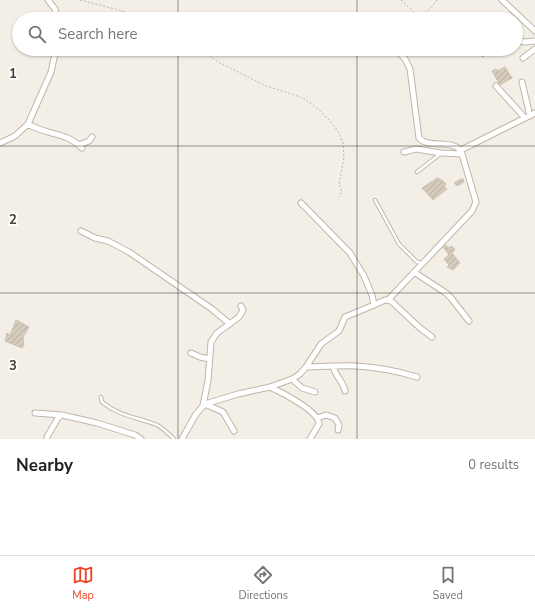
<!DOCTYPE html>
<html lang="en">
<head>
<meta charset="utf-8">
<style>
	body { margin:0; font-family:"Nunito Sans",sans-serif; background:#f2f2f2; color:#202124 }
	.list { margin:0; padding:0; list-style:none }
	h2 { display:flex; justify-content:space-between; align-items:center; height:52px; margin:0; padding:0 16px; font-size:17px }
	h2 small { font-size:13px; font-weight:400; color:#757577 }
	.icon { flex:none; width:22px; height:22px; fill:none; stroke:currentColor; stroke-width:2; stroke-linecap:round; stroke-linejoin:round }
	.map { position:relative; flex:none; width:535px; height:439px; overflow:hidden }
	.search { position:absolute; background:#fff; box-shadow:0 1px 3px #0004; left:12px; right:12px; top:12px; height:44px; display:flex; align-items:center; gap:10px; box-sizing:border-box; padding:0 14px; border-radius:22px; color:#757577; font-size:15px }
	.sheet { height:116px; background:#fff }
	nav { display:flex; justify-content:space-around; align-items:center; box-sizing:border-box; height:56px; border-top:1px solid #e0e0e0; background:#fff; font-size:11px; color:#757577 }
	nav a { display:grid; justify-items:center; gap:2px }
	nav .on { color:#f04120 }
	.map>svg:first-child { display:block }
	.building { fill:url(#building-hatch); stroke:#cec3b0 }
	.lines { fill:none; stroke-linecap:round; stroke-linejoin:round }
	.service-casing { stroke:#beb7aa; stroke-width:4.5 }
	.minor-casing { stroke:#beb7aa; stroke-width:7 }
	.path { stroke:#bfb39c; stroke-width:1; stroke-dasharray:2 2; stroke-linecap:butt }
	.service { stroke:#fff; stroke-width:2.5 }
	.minor { stroke:#fff; stroke-width:5 }
	.grid { fill:none; stroke:#453f36; stroke-width:1; stroke-opacity:0.55 }
	.grid-label { font-size:13px; text-anchor:middle; font-weight:bold; fill:#453f36; stroke:#fff; stroke-width:3.5; stroke-linejoin:round; paint-order:stroke }
</style>
</head>
<body>
<div class="map">
<svg width="535" height="439" viewBox="0 0 535 439">
	<defs>
		<pattern id="building-hatch" width="6" height="6" patternUnits="userSpaceOnUse"><rect width="6" height="6" fill="#d4cbbd"/><path d="M-1 1l2-2M0 6l6-6M5 7l2-2" fill="none" stroke="#b7afa3"/></pattern>
	</defs>
	<rect width="100%" height="100%" fill="#f3efe7"/>
	<!-- building -->
	<path class="building" d="M475,49H484L488,54L482,57Z
		M505,67L512,78L500,85L492,71L496,69L498,71Z
		M437,178L442,180L446,184L444,186L447,189L433,200L422,188Z
		M461,179H463L464,182L457,186L454,183Z
		M446,245L448,248L452,246L455,250L452,253L460,263L453,270L447,267L449,265L444,259L449,255L443,247Z
		M16,320L29,327L23,337L24,345L22,348L5,341L7,333L10,335Z"/>
	<g class="lines">
		<defs>
			<path id="service" d="M417,172L440,154
				M375,200L399,244L417,262L422,263
				M101,397L102,402C120,417 138,417 157,425C164,429 169,434 174,439"/>
			<path id="minor" d="M48,0L55,9L57,19
				M502,0L535,31
				M516,40L525,42L535,41
				M523,58L535,49
				M522,82L530,116
				M496,86L525,118L535,113
				M28,124C48,136 65,131 82,148
				M0,143L15,136L28,124L51,72L56,49
				M79,145L89,141L92,137
				M461,150L525,118
				M404,152L416,149L441,153L462,154
				M81,231L95,238L108,241L129,252L212,309L230,324
				M414,272L446,293L451,298L469,321
				M388,300L472,211L476,202L462,154C456,137 430,150 419,138L410,69L405,59L396,49
				M374,305L385,300L391,301L420,328L432,337
				M191,353L200,357L209,359
				M333,366C335,376 343,381 345,391
				M306,367C323,367 340,365 356,366C377,367 397,371 417,377
				M292,379L302,388L315,392
				M270,387C281,392 319,411 319,424L310,439
				M205,404L223,412L234,431
				M203,405L208,381L211,342L217,333L239,317L243,310L241,306
				M35,413L62,415
				M317,418L326,415L335,418L339,425L338,430
				M47,437L58,418L62,415L97,423L135,435L141,439
				M182,439L196,414L205,404L238,394L270,387L292,379L300,374L306,367L321,344L339,331L345,317L374,305L372,295L364,276L350,253L301,203"/>
		</defs>
		<!-- service casing -->
		<use href="#service" class="service-casing"/>
		<!-- minor casing -->
		<use href="#minor" class="minor-casing"/>
		<!-- path -->
		<path class="path" d="M80,0L119,10L144,19
			M401,0L419,17L430,9L437,0
			M199,49L220,63L264,85L303,98L317,108L332,123L339,133L343,143L344,157L339,185L342,192L339,197"/>
		<!-- service -->
		<use href="#service" class="service"/>
		<!-- minor -->
		<use href="#minor" class="minor"/>
	</g>
	<!-- grid -->
	<path class="grid" d="M178,0V19M357,0V19M178,49V439M357,49V439M0,146H535M0,293H535"/>
	<g class="grid-label">
		<text x="13" y="78">1</text>
		<text x="13" y="224">2</text>
		<text x="13" y="370">3</text>
	</g>
</svg>
<div class="search"><svg class="icon" aria-label="search" viewBox="0 0 24 24"><circle cx="10" cy="10" r="6"/><path d="M15 15l6 6"/></svg>Search here</div>
</div>
<section class="sheet">
<h2>Nearby<small>0 results</small></h2>
<ul class="list">
</ul>
</section>
<nav>
<a class="on"><svg class="icon" aria-label="map" viewBox="0 0 24 24"><path d="M3 6l6-2 6 2 6-2v14l-6 2-6-2-6 2zM9 4v14M15 6v14"/></svg>Map</a>
<a><svg class="icon" aria-label="directions" viewBox="0 0 24 24"><path d="M12 3l9 9-9 9-9-9zM9 14v-3h6M13 9l2 2-2 2"/></svg>Directions</a>
<a><svg class="icon" aria-label="saved" viewBox="0 0 24 24"><path d="M7 4h10v16l-5-4-5 4z"/></svg>Saved</a>
</nav>
</body>
</html>
